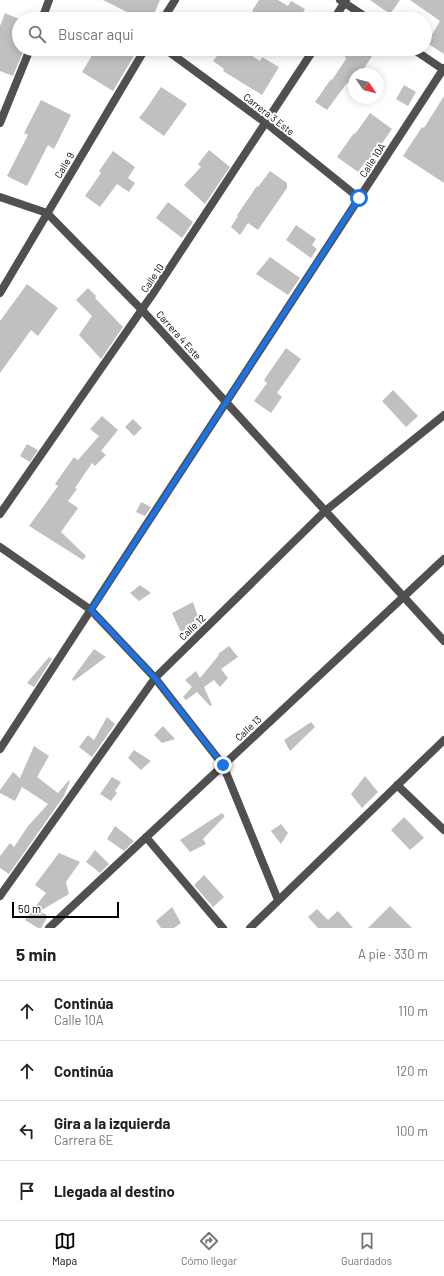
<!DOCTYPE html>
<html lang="es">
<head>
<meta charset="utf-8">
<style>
	body { margin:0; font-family:Barlow,sans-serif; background:#f6f6f6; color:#222 }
	.compass { position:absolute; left:348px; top:68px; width:36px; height:36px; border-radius:50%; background:#fff; box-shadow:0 2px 10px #0003; rotate:125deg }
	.scale { position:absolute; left:12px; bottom:10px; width:107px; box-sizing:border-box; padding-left:4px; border:2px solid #000; border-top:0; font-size:11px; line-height:14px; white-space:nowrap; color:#000; -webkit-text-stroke:3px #fff; paint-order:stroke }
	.stop { position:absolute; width:12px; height:12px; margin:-9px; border:3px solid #1a73e8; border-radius:50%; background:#fff }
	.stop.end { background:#1a73e8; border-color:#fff; box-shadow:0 1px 4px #0008 }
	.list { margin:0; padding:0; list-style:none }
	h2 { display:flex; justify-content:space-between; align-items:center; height:52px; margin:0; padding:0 16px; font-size:17px }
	h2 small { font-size:13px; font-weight:400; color:#767676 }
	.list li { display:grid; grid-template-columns:26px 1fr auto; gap:12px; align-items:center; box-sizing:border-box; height:60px; padding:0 16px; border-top:1px solid #e0e0e0 }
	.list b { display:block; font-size:15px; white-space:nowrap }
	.list p { margin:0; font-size:13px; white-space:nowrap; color:#767676 }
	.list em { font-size:13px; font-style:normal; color:#767676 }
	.icon { flex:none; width:22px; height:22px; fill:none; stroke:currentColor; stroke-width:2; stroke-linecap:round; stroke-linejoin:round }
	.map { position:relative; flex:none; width:444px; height:928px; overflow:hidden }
	.search { position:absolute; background:#fff; box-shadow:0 2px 10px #0003; left:12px; right:12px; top:12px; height:44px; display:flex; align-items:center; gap:10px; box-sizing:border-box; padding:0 14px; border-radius:22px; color:#767676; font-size:15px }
	.sheet { height:292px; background:#fff }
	nav { display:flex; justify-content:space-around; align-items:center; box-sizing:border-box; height:56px; border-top:1px solid #e0e0e0; background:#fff; font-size:11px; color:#767676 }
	nav a { display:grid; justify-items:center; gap:2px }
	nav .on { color:#000 }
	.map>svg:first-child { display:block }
	.building { fill:#c0c0c0 }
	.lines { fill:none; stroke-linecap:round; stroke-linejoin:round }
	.street { stroke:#505050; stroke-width:8 }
	.route { stroke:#1a73e8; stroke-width:5 }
	.labels { text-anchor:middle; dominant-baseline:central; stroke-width:4; stroke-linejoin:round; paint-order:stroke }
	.street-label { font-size:10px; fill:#000; stroke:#fff }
</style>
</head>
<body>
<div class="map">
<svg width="444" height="928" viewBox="0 0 444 928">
	<rect width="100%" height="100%" fill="#fff"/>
	<!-- building -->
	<path class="building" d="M103,0H160L152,19H141Z
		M259,0H278L288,6L291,1L305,9L299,19H265L252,11Z
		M370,0H400L390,14Z
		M410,0H444V54L427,43L440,21Z
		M5,13L19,19V51L23,52L13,76L0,71V26Z
		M96,49H138L113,91L82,72Z
		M222,49H241L260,61L262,57L279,67L262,95L223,71L224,69L213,61Z
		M350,49H368L374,53L363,70L360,68L356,74H354V78L350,85L347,83L327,110L315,102L331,79L332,80L346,59L345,57Z
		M404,85L416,92L408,106L396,99Z
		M161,87L187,104L164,136L139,118L146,109Z
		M444,96V183L403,156L422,127L424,128Z
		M41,100L71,115L54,149L48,145L27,186L7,176L28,135L24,133Z
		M370,113L392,129L365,167L363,165L358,172L337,157L354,133L355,134Z
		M209,150L230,167L205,204L184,185L201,167L198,164Z
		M113,151L135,167L128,178L135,183L129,192L117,184L100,207L85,196L101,173L99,171Z
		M270,171L287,183V188L258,230L248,223L240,235L231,227L238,216L237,215L257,186L258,187Z
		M168,202L193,222L182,238L156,218Z
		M296,225L316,239L312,245L317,249L311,258L286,240Z
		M270,257L300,278L288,295L256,274Z
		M27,284L58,308L38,336L31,330L0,373V321Z
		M88,288L96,296L95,298L123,327L101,359L79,335L92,316L76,300Z
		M286,348L301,359L277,393L282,397L271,413L254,401L267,383L264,380Z
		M393,390L418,416L406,427L382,401Z
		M102,416L118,430L101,451L106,455L95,466L92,463L75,488L77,489L68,501L78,508L61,532L86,556L83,560L29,526L58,486L55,484L74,457L78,460L99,436L90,429Z
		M133,419L142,428L134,436L125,427Z
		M27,444L38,450L30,462L20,456Z
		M141,502L151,507L145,516L136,512Z
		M140,585L151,593L139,601L130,593Z
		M193,602L201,626L185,641L172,613Z
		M229,646L238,657L221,669L228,678L220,687L214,680L204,687L212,705L210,706L197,692L186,700L183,697L192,687L185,680L196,671L200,678L219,655L218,654Z
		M94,649L106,657L74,681L72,679Z
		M49,657L52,659L34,687L27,683Z
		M107,717L115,724L92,757L79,747L88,735L94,740Z
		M311,722L315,727L290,751L284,740Z
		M163,726L175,739L162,743L154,735Z
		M34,746L49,756L37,777L58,793L69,780L70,781L64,796L9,874L0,868V856L10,843L14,847L28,826L48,804L22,787L15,801L0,793V790L13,772L20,778Z
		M134,750L151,761L141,770L128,758Z
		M365,776L378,792L362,808L351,794Z
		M112,777L121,782L115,791L117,793L111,801L100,794Z
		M222,813L225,816L203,839L206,844L190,852L180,840Z
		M404,817L424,838L410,850L391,830Z
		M281,824L288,833L281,844L271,831Z
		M115,826L134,841L124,851L107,839Z
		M95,850L109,864L100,873L86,862Z
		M59,853L80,862L66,882L69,894L40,911L48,916L41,928H38L25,920L46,893L35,885Z
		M204,875L224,897L213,907L194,885Z
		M390,906L412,928H368Z
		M172,907L181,923L174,928H161L156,921Z
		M317,909L328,920L338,911L353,928H318L308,917Z"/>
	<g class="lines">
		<!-- street -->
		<path class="street" d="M340,0L369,19
			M42,19L49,0
			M163,19L175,0
			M334,19L346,0
			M165,49L266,123L359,198
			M413,49L444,70
			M0,123L30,49
			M0,197L47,213L142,310L444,641
			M0,293L145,49
			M0,514L152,295L314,49
			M0,547L91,610L155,678L223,765L278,900
			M0,749L444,68
			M397,785L444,830
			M146,837L223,928
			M0,896L155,678L325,511L444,415
			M49,928L444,559
			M250,928L444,740"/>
	</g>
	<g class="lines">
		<!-- route -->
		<path class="route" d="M223,765L155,678L91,610L359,198"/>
	</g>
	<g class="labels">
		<!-- street labels -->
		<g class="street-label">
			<text transform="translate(269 114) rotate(38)">Carrera 3 Este</text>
			<text transform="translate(372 160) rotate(-57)">Calle 10A</text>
			<text transform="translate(64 165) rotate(-59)">Calle 9</text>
			<text transform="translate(152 278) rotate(-56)">Calle 10</text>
			<text transform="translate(179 335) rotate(48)">Carrera 4 Este</text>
			<text transform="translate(192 627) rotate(-44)">Calle 12</text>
			<text transform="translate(248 728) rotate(-43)">Calle 13</text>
		</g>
	</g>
</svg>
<svg class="compass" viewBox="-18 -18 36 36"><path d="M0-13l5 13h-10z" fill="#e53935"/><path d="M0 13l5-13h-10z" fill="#767676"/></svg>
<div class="scale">50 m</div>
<div class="stop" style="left:359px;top:198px"></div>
<div class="stop end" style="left:223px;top:765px"></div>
<div class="search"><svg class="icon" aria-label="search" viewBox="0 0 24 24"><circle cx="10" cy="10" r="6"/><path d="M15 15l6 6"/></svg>Buscar aquí</div>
</div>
<section class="sheet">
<h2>5 min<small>A pie · 330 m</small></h2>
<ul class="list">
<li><svg class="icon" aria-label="ahead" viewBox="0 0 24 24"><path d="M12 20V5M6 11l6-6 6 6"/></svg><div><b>Continúa</b><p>Calle 10A</p></div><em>110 m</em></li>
<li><svg class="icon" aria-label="ahead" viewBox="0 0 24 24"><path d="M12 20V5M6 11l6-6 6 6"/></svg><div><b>Continúa</b></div><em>120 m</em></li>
<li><svg class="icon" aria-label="left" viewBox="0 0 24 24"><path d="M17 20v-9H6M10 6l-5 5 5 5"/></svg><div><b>Gira a la izquierda</b><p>Carrera 6E</p></div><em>100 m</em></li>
<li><svg class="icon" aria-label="arrive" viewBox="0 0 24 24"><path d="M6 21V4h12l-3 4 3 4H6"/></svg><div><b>Llegada al destino</b></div></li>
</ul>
</section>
<nav>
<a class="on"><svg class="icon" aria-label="map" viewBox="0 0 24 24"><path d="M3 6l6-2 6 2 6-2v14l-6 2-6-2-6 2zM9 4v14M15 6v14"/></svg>Mapa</a>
<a><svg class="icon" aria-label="directions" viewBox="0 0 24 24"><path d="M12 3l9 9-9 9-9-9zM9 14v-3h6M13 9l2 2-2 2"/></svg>Cómo llegar</a>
<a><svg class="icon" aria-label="saved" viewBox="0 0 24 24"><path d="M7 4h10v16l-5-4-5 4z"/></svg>Guardados</a>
</nav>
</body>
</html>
